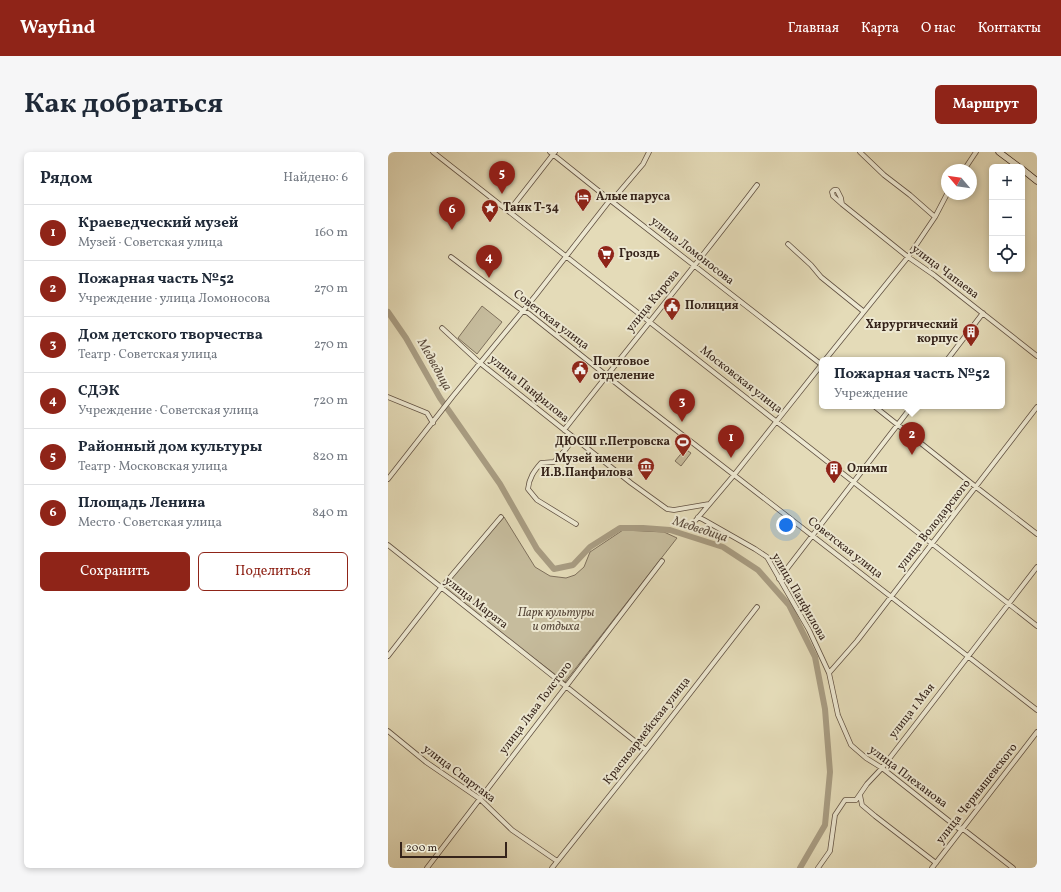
<!DOCTYPE html>
<html lang="ru">
<head>
<meta charset="utf-8">
<style>
	body { margin:0; font-family:Vollkorn,serif; background:#f6f6f7; color:#1f2937 }
	.controls { position:absolute; right:12px; top:12px; display:grid; overflow:hidden; border-radius:6px; box-shadow:0 2px 6px #0003 }
	.controls button { width:36px; height:36px; display:grid; place-items:center; padding:0; border:0; border-bottom:1px solid #e0e1e3; background:#fff; color:#1f2937; font:20px sans-serif }
	.compass { position:absolute; left:553px; top:12px; width:36px; height:36px; border-radius:50%; background:#fff; box-shadow:0 2px 6px #0003; rotate:299deg }
	.scale { position:absolute; left:12px; bottom:10px; width:107px; box-sizing:border-box; padding-left:4px; border:2px solid #35231a; border-top:0; font-size:11px; line-height:14px; white-space:nowrap; color:#35231a; -webkit-text-stroke:3px #ede8d1; paint-order:stroke }
	.you { position:absolute; left:398px; top:373px; width:14px; height:14px; margin:-10px; border:3px solid #fff; border-radius:50%; background:#1a73e8; box-shadow:0 0 0 6px #1a73e833 }
	.badge { display:grid; place-items:center; width:26px; height:26px; border-radius:50%; background:#8f2418; color:#fff; font-size:13px; font-weight:700 }
	.pin { position:absolute; translate:-50% -33px; filter:drop-shadow(0 1px 2px #0008) }
	.pin::after { content:''; position:absolute; top:21px; width:14px; height:12px; background:inherit; clip-path:polygon(0 0,100% 0,50% 100%) }
	.popup { position:absolute; left:431px; top:205px; width:186px; height:52px; box-sizing:border-box; display:grid; place-content:center; border-radius:6px; background:#fff; filter:drop-shadow(0 1px 3px #0005); font-size:13px; white-space:nowrap; color:#747a83 }
	.popup b { font-size:15px; color:#1f2937 }
	.popup::after { content:''; position:absolute; left:50%; top:100%; margin-left:-8px; border:8px solid transparent; border-top-color:#fff }
	.list { margin:0; padding:0; list-style:none }
	h2 { display:flex; justify-content:space-between; align-items:center; height:52px; margin:0; padding:0 16px; font-size:17px }
	h2 small { font-size:13px; font-weight:400; color:#747a83 }
	.list li { display:grid; grid-template-columns:26px 1fr auto; gap:12px; align-items:center; box-sizing:border-box; height:56px; padding:0 16px; border-top:1px solid #e0e1e3 }
	.list b { display:block; font-size:15px; white-space:nowrap }
	.list p { margin:0; font-size:13px; white-space:nowrap; color:#747a83 }
	.list em { font-size:13px; font-style:normal; color:#747a83 }
	.actions { display:flex; gap:8px; padding:12px 16px }
	.actions a { flex:1; padding:9px 0; border:1px solid #8f2418; border-radius:6px; text-align:center; font-size:14px; color:#8f2418 }
	.actions .main { background:#8f2418; color:#fff }
	.icon { flex:none; width:22px; height:22px; fill:none; stroke:currentColor; stroke-width:2; stroke-linecap:round; stroke-linejoin:round }
	.map { position:relative; flex:none; width:649px; height:716px; overflow:hidden; border-radius:6px }
	header { display:flex; align-items:center; gap:24px; box-sizing:border-box; height:56px; padding:0 20px; background:#8f2418; color:#fff }
	header strong { font-size:19px }
	nav { display:flex; gap:22px; margin-inline-start:auto; font-size:14px }
	.intro { display:flex; align-items:center; justify-content:space-between; box-sizing:border-box; height:96px; padding:0 24px }
	h1 { margin:0; font-size:28px }
	.button { padding:10px 18px; border-radius:6px; background:#8f2418; color:#fff; font-size:14px; font-weight:700 }
	main { display:flex; gap:24px; padding:0 24px }
	aside { flex:1; background:#fff; border-radius:6px; box-shadow:0 2px 6px #0003 }
	.map>svg:first-child { display:block }
	.green { fill:#c6bc9d; stroke:#7e705c }
	.lines { fill:none; stroke-linecap:round; stroke-linejoin:round }
	.river { stroke:#a89c82; stroke-width:6 }
	.street-casing { stroke:#615142; stroke-width:5.5 }
	.secondary-casing { stroke:#35231a; stroke-width:7 }
	.street { stroke:#ede8d1; stroke-width:4 }
	.secondary { stroke:#ede8d1; stroke-width:5.5 }
	.labels { text-anchor:middle; dominant-baseline:central; stroke-width:4; stroke-linejoin:round; paint-order:stroke }
	.poi-label { font-size:12px; font-weight:bold; fill:#35231a; stroke:#ede8d1; text-anchor:start }
	.street-label { font-size:12px; fill:#35231a; stroke:#ede8d1 }
	.park-label { font-size:12px; font-style:italic; fill:#59493b; stroke:#ede8d1 }
	.water-label { font-size:13px; font-style:italic; fill:#5d4d3e; stroke:#ede8d1 }
</style>
</head>
<body>
<header>
<strong>Wayfind</strong>
<nav><a>Главная</a><a>Карта</a><a>О нас</a><a>Контакты</a></nav>
</header>
<div class="intro"><h1>Как добраться</h1><a class="button">Маршрут</a></div>
<main>
<aside>
<h2>Рядом<small>Найдено: 6</small></h2>
<ul class="list">
<li><span class="badge">1</span><div><b>Краеведческий музей</b><p>Музей · Советская улица</p></div><em>160 m</em></li>
<li><span class="badge">2</span><div><b>Пожарная часть №52</b><p>Учреждение · улица Ломоносова</p></div><em>270 m</em></li>
<li><span class="badge">3</span><div><b>Дом детского творчества</b><p>Театр · Советская улица</p></div><em>270 m</em></li>
<li><span class="badge">4</span><div><b>СДЭК</b><p>Учреждение · Советская улица</p></div><em>720 m</em></li>
<li><span class="badge">5</span><div><b>Районный дом культуры</b><p>Театр · Московская улица</p></div><em>820 m</em></li>
<li><span class="badge">6</span><div><b>Площадь Ленина</b><p>Место · Советская улица</p></div><em>840 m</em></li>
</ul>
<div class="actions"><a class="main">Сохранить</a><a>Поделиться</a></div>
</aside>
<div class="map">
<svg width="649" height="716" viewBox="0 0 649 716">
	<rect width="100%" height="100%" fill="#e4dbb8"/>
	<filter id="stains"><feTurbulence type="fractalNoise" baseFrequency=".005" numOctaves="4"/><feColorMatrix values="0 0 0 0 .2 0 0 0 0 .09 0 0 0 0 .02 0 0 0 .5 -.17"/></filter>
	<radialGradient id="worn" r=".72"><stop offset=".6" stop-color="#630" stop-opacity="0"/><stop offset="1" stop-color="#630" stop-opacity=".3"/></radialGradient>
	<!-- green -->
	<path class="green" d="M94,154L114,170L89,202L70,186Z
		M297,297L303,301L293,314L287,309Z
		M116,365L147,415L162,424L178,426L187,423L196,415L202,400L235,378L276,380L289,386L177,530L54,436Z"/>
	<g class="lines">
		<!-- river -->
		<path class="river" d="M0,160L18,186L52,246L112,332L149,397L166,417L185,413L202,395L232,376H255L282,378L335,395L370,418L401,453L427,505L437,557L442,620L437,673L412,716"/>
		<defs>
			<path id="street" d="M45,0L649,474
				M162,0L222,48L434,213
				M472,0L496,23L522,43L547,65
				M576,18L588,0
				M454,52L453,46L449,38H446L444,40L445,44L454,52L520,105L546,123L649,204
				M121,59L167,0
				M400,92L423,113L433,125L475,159
				M63,105L135,159L140,161L243,243L649,558
				M54,176L92,211L243,331L279,357L286,358L321,352
				M437,208L520,105L547,65L559,42
				M559,208L595,161
				M0,245L39,261L45,271
				M486,254L588,335L649,382
				M176,278C240,196 306,116 369,33
				M186,286L178,297L166,310L153,311C146,319 141,326 140,337L149,348L188,372
				M0,327L65,244L148,143L222,48L227,45L255,12L261,0
				M310,365L316,368L367,397L379,405L421,478L441,521L450,563L463,593L478,606L494,616L570,676L575,677L625,716
				M308,368L346,323L434,212
				M0,393L258,598
				M391,427L524,254
				M0,504L53,436L113,365
				M441,521L469,489L649,255
				M0,579L38,610L92,647L124,678L169,709
				M472,643L474,653L487,664L548,711
				M39,716L274,409
				M164,716L258,598L369,455
				M430,716L442,699L447,663L457,648H468L479,632L494,616L649,415
				M544,716L649,580"/>
			<path id="secondary" d="M611,0L631,15
				M634,17L649,29"/>
		</defs>
		<!-- street casing -->
		<use href="#street" class="street-casing"/>
		<!-- secondary casing -->
		<use href="#secondary" class="secondary-casing"/>
		<!-- street -->
		<use href="#street" class="street"/>
		<!-- secondary -->
		<use href="#secondary" class="secondary"/>
	</g>
	<!-- icons -->
	<defs>
		<symbol id="hotel-pin" viewBox="-11 -11 22 30"><path d="M0 17L-7.5 6A9.5 9.5 0 1 1 7.5 6Z" fill="#8f2418" stroke="#ede8d1"/><path d="M-6-4.5h1.5V1H6V5H4.5V3h-9V5H-6ZM-4 0a1.8 1.8 0 1 1 3.6 0ZM.5 0V-2.5h3Q6-2.5 6 0Z" fill="#fff"/></symbol>
		<symbol id="sight-pin" viewBox="-11 -11 22 30"><path d="M0 17L-7.5 6A9.5 9.5 0 1 1 7.5 6Z" fill="#8f2418" stroke="#ede8d1"/><path d="M0-6L1.8-2.2L6-1.7L2.9 1.2L3.7 5.4L0 3.3L-3.7 5.4L-2.9 1.2L-6-1.7L-1.8-2.2Z" fill="#fff"/></symbol>
		<symbol id="supermarket-pin" viewBox="-11 -11 22 30"><path d="M0 17L-7.5 6A9.5 9.5 0 1 1 7.5 6Z" fill="#8f2418" stroke="#ede8d1"/><path d="M-6-5.5h2.5l.6 2H6L4.5 2H-2.5L-4.4-4H-6ZM-1.5 3.2a1.3 1.3 0 1 0 .1 0ZM3 3.2a1.3 1.3 0 1 0 .1 0Z" fill="#fff"/></symbol>
		<symbol id="civic-pin" viewBox="-11 -11 22 30"><path d="M0 17L-7.5 6A9.5 9.5 0 1 1 7.5 6Z" fill="#8f2418" stroke="#ede8d1"/><path d="M-.6-6.5H3V-4.5H.6V-3L4-1V1h2V6H-6V1h2V-1L-.6-3ZM-1.2 2.5V6h2.4V2.5Z" fill="#fff"/></symbol>
		<symbol id="building-pin" viewBox="-11 -11 22 30"><path d="M0 17L-7.5 6A9.5 9.5 0 1 1 7.5 6Z" fill="#8f2418" stroke="#ede8d1"/><path d="M-4-6H4V6H1V3H-1V6H-4ZM-2.5-4.3h1.7v1.8h-1.7ZM.8-4.3h1.7v1.8H.8ZM-2.5-1h1.7V.8h-1.7ZM.8-1h1.7V.8H.8Z" fill="#fff"/></symbol>
		<symbol id="stadium-pin" viewBox="-11 -11 22 30"><path d="M0 17L-7.5 6A9.5 9.5 0 1 1 7.5 6Z" fill="#8f2418" stroke="#ede8d1"/><path d="M0-5a6.5 5 0 1 0 0 10a6.5 5 0 1 0 0-10ZM-3.5-1.8h7v3.6h-7Z" fill="#fff"/></symbol>
		<symbol id="museum-pin" viewBox="-11 -11 22 30"><path d="M0 17L-7.5 6A9.5 9.5 0 1 1 7.5 6Z" fill="#8f2418" stroke="#ede8d1"/><path d="M0-6L6-3V-2H-6V-3ZM-5-1h2V3h-2ZM-1-1h2V3h-2ZM3-1h2V3H3ZM-6 4H6V6H-6Z" fill="#fff"/></symbol>
	</defs>
	<g fill-rule="evenodd">
		<use href="#hotel-pin" x="185" y="35" width="20" height="27"/>
		<use href="#sight-pin" x="92" y="46" width="20" height="27"/>
		<use href="#supermarket-pin" x="208" y="92" width="20" height="27"/>
		<use href="#civic-pin" x="274" y="144" width="20" height="27"/>
		<use href="#building-pin" x="573" y="170" width="20" height="27"/>
		<use href="#civic-pin" x="182" y="207" width="20" height="27"/>
		<use href="#stadium-pin" x="285" y="280" width="20" height="27"/>
		<use href="#museum-pin" x="248" y="304" width="20" height="27"/>
		<use href="#building-pin" x="436" y="307" width="20" height="27"/>
	</g>
	<g class="labels">
		<!-- poi labels -->
		<g class="poi-label">
			<text x="208" y="45">Алые паруса</text>
			<text x="115" y="56">Танк Т-34</text>
			<text x="231" y="102">Гроздь</text>
			<text x="297" y="154">Полиция</text>
			<text x="570" y="173" text-anchor="end">Хирургический<tspan x="570" dy="14">корпус</tspan></text>
			<text x="205" y="210">Почтовое<tspan x="205" dy="14">отделение</tspan></text>
			<text x="282" y="290" text-anchor="end">ДЮСШ г.Петровска</text>
			<text x="245" y="307" text-anchor="end">Музей имени<tspan x="245" dy="14">И.В.Панфилова</tspan></text>
			<text x="459" y="317">Олимп</text>
		</g>
		<!-- street labels -->
		<g class="street-label">
			<text transform="translate(304 99) rotate(38)">улица Ломоносова</text>
			<text transform="translate(557 120) rotate(37)">улица Чапаева</text>
			<text transform="translate(265 149) rotate(-51)">улица Кирова</text>
			<text transform="translate(163 168) rotate(37)">Советская улица</text>
			<text transform="translate(353 228) rotate(38)">Московская улица</text>
			<text transform="translate(141 237) rotate(39)">улица Панфилова</text>
			<text transform="translate(546 373) rotate(-52)">улица Володарского</text>
			<text transform="translate(457 396) rotate(38)">Советская улица</text>
			<text transform="translate(411 445) rotate(60)">улица Панфилова</text>
			<text transform="translate(88 451) rotate(38)">улица Марата</text>
			<text transform="translate(148 556) rotate(-53)">улица Льва Толстого</text>
			<text transform="translate(524 559) rotate(-52)">улица 1 Мая</text>
			<text transform="translate(259 579) rotate(-52)">Красноармейская улица</text>
			<text transform="translate(71 622) rotate(37)">улица Спартака</text>
			<text transform="translate(520 625) rotate(37)">улица Плеханова</text>
			<text transform="translate(589 642) rotate(-52)">улица Чернышевского</text>
		</g>
		<!-- park labels -->
		<g class="park-label">
			<text x="168" y="461">Парк культуры<tspan x="168" dy="14">и отдыха</tspan></text>
		</g>
		<!-- water labels -->
		<g class="water-label">
			<text transform="translate(46 213) rotate(61)">Медведица</text>
			<text transform="translate(312 378) rotate(18)">Медведица</text>
		</g>
	</g>
	<rect width="100%" height="100%" filter="url(#stains)"/>
	<rect width="100%" height="100%" fill="url(#worn)"/>
</svg>
<div class="controls">
<button>+</button>
<button>−</button>
<button><svg class="icon" aria-label="locate" viewBox="0 0 24 24"><circle cx="12" cy="12" r="6"/><path d="M12 2v4M12 18v4M2 12h4M18 12h4"/></svg></button>
</div>
<svg class="compass" viewBox="-18 -18 36 36"><path d="M0-13l5 13h-10z" fill="#e53935"/><path d="M0 13l5-13h-10z" fill="#747a83"/></svg>
<div class="scale">200 m</div>
<div class="you"></div>
<div class="pin badge" style="left:343px;top:306px">1</div>
<div class="pin badge" style="left:524px;top:303px">2</div>
<div class="popup"><b>Пожарная часть №52</b>Учреждение</div>
<div class="pin badge" style="left:294px;top:270px">3</div>
<div class="pin badge" style="left:101px;top:126px">4</div>
<div class="pin badge" style="left:114px;top:42px">5</div>
<div class="pin badge" style="left:64px;top:78px">6</div>
</div>
</main>
</body>
</html>
